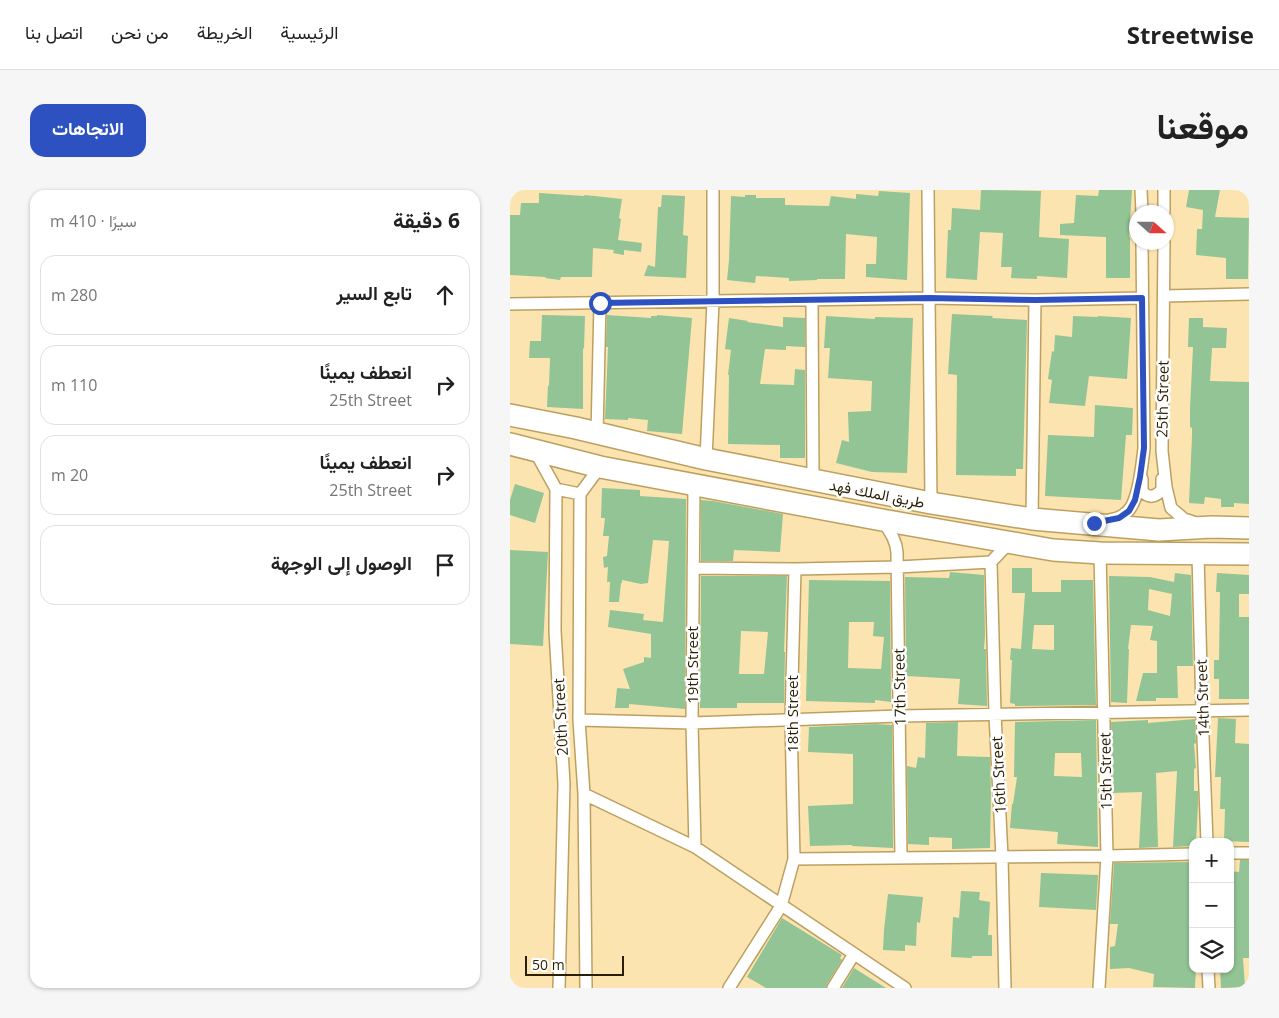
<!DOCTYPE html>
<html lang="ar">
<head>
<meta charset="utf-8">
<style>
	body { margin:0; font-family:"Open Sans",Vazirmatn,sans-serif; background:#f6f6f6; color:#222; direction:rtl }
	.controls { position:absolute; right:15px; bottom:15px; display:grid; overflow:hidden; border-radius:10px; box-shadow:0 1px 4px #0004 }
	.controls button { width:45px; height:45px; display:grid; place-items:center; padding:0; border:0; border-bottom:1px solid #e0e0e0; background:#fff; color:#222; font:25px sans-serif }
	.compass { position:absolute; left:619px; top:15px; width:45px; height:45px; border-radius:50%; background:#fff; box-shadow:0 1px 4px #0004; rotate:111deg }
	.scale { position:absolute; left:15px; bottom:12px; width:99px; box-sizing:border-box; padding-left:5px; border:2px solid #2a1f04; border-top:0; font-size:14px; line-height:18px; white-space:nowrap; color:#2a1f04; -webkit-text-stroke:4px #fff; paint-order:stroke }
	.stop { position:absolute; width:15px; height:15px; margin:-11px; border:4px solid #2e51c1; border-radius:50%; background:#fff }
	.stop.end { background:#2e51c1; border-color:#fff; box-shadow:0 1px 5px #0008 }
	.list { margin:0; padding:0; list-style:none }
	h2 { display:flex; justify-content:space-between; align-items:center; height:65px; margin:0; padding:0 20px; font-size:21px }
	h2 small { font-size:16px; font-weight:400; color:#767676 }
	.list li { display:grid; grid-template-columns:32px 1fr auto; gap:15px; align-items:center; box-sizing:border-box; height:80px; margin:0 10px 10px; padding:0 10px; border:1px solid #e0e0e0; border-radius:15px }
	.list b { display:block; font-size:19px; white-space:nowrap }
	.list p { margin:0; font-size:16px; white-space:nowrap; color:#767676 }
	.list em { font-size:16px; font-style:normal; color:#767676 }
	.icon { flex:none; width:28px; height:28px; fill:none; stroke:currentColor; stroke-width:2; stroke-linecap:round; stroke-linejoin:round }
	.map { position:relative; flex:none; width:739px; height:798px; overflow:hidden; direction:ltr; border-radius:15px }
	header { display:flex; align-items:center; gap:30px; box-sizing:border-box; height:70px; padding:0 25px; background:#fff; border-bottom:1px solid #e0e0e0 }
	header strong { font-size:24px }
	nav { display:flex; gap:28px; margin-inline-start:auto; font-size:18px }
	.intro { display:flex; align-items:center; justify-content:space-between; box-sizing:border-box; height:120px; padding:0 30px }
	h1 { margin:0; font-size:35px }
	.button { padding:12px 22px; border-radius:15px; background:#2e51c1; color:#fff; font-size:18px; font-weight:700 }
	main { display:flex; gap:30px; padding:0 30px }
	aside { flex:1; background:#fff; border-radius:15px; box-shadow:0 1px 4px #0004 }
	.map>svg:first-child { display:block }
	.building { fill:#92c495; fill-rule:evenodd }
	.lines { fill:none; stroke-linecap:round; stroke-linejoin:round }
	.minor-casing { stroke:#bda060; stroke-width:14 }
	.motorway-casing { stroke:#bda060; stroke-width:24 }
	.minor { stroke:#fff; stroke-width:11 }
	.motorway { stroke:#fff; stroke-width:21 }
	.route { stroke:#2e51c1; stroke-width:6 }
	.labels { text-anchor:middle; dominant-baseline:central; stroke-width:5; stroke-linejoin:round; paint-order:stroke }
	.street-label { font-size:15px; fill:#2a1f04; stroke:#fff }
</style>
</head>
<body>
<header>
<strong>Streetwise</strong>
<nav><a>الرئيسية</a><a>الخريطة</a><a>من نحن</a><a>اتصل بنا</a></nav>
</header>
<div class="intro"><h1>موقعنا</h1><a class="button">الاتجاهات</a></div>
<main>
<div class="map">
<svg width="739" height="798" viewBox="0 0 739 798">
	<rect width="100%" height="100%" fill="#fce4b0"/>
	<!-- building -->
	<path class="building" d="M471,0L531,1L529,47L559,49L557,88L527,86V89L501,88L502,77H491L493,43L470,42L467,90L436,88L438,40H441L442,18L470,20Z
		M589,0H622L619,47H620V88H596V47L550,45V34L564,33L566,5L588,6Z
		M679,0H710L705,27L739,28L738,89H716V68L686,65L687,39H692L693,20L676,17Z
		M369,1L400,3L397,90L356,87V74H366L367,47L336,44L335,89H307V90L279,91V88L246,86L245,93L217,90L219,70L221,6L235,7V5H246V8H275V15L319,16L321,6L346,9V4L368,6Z
		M29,3L74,6L75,5L112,9L109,28L111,29L108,50L132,53L131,62L114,60V65L103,63L104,60L83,58L82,87H51L50,90L35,88L36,87L0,85V25H10L11,13H29Z
		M152,5L175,6L173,45L178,46L176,88L134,86L138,75L145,77L148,17H151Z
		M442,124L483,126L482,128L517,130L513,279H506V286L446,285L447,185L438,184Z
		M32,125L75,126L74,159L73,158V219L37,217L38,195L39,196L40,168H19L20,151H31Z
		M97,125L141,128V126H147V125L182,128L172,244L137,241L138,230L118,228V230L95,229L98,157H96Z
		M316,126L365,129V127L403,128L397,283L362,282L326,273L332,250L339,252L338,222L361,221L362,191L318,188L320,158H314Z
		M563,126L588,127V126L621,128L617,189L579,186L575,216L539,213L542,190L538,189L542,161L544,162L545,145L562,147Z
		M273,127L295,128V157L276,156V160L255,159L250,194L284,195L285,179L295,180V268H270V255L218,254L219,185H218L221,160L215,159L219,128L238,131L237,132L273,137Z
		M679,128H693V137L717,138L716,158H702L700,191L739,192V314L724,313V317H711V309L695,307L694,314L679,313L682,246V238L680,237V218L683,157H678Z
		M585,215L623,218L622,245H616L611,310L535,306L538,245L584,247Z
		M5,294L34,303L25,333L0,325V310Z
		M92,298L130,300V306L176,309L175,519L119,514V518H105L107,498L120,499L113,479L134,472V467L141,468V444L98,437L100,420L134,424L133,430L153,432L159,351L143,350L138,393L131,394L112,390V393H111L109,412H99L100,392H97L98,377L94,378L93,367L97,366L99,346H93L95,328H91Z
		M191,310L203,311L273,324L270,362L224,360L223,371H191Z
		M0,360L38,362L33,456L0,454Z
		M502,378H522V402H551V390H583L586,515L505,516V514L500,513L502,470H500L501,458L511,459L515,403H502ZM524,435H544V460L522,459Z
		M440,382L474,385L475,446L474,459H476L477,516L448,514L450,489L396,486L395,387L439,388Z
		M665,383L681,385L683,476H667L668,508H646V511H626L633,483H647V451L640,450L643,436L621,435L618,459H619L617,513L601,512L599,386L640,387L664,392ZM639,399L662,404L660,426L638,420Z
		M707,383L739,385V404H729V427H739V509H709V489H704V470H709L710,402H706Z
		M191,386H277L274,462H275L274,513H227V518H190ZM231,441L258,442L254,484H229Z
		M299,390L380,391L381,512L365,510V513L296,511ZM339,432H364L363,446L374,447L371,479L338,478Z
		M708,528L726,529L725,553L739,554V652L714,651L715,619H710L711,587H705Z
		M685,529L686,553L684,554L686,578L684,579V601H688V614L686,652H683V656L663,657L667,581L646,583L648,657L629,658L632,602L603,603L601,532L638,530V533Z
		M586,530L588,657L547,654L548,642L500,638L502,614H503L507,587H504L505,532ZM545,563H571L572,587L544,586Z
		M448,532L447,566L480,567L481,603L480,658L442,659V648L419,647V655L398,654L397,576L406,578L408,567L415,568L416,533Z
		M366,534L382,535L383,658L342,656V655L300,656L298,616L343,614V564L298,562L299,537Z
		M730,670H739V768H733L735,797L711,798L710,779H720V681L729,682Z
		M683,672V779H686L685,798L643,797L644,784L619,778L600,779V757L605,756L608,734H600L604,673Z
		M531,683L588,685L586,720L529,717Z
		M451,701L470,702L469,710L480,712L478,745H482V766H462V768L441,767L443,727L449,728Z
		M378,704L413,707L410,733L407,732L406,756L395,755V761L373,760L374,740Z
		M272,728L332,765L330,768L332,770L317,794L316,798H256L237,787Z
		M344,778L376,798H332Z"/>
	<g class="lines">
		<defs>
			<path id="minor" d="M418,0L421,313
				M631,0L632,22
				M654,22V0
				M654,52L652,261L656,297L661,318L674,329L686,333
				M654,106L739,104
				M302,110L303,290
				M0,114L419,108L525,110L632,108
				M87,244L90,113
				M25,261L46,299L45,441L54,594L49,798
				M196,269L203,111V0
				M632,289V301C639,309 645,307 652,300V289
				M184,294L182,533L185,657
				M46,299L70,304
				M522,329L525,110
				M599,330C606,329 612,327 617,322C629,312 632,274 634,258L632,52
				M373,331C380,342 386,350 387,362L391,668
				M688,364L692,521L697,652
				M481,372L485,524L492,667L495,798
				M183,378L285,379L388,377L481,372L500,352
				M69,530L182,533L389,526L739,520
				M74,604L185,657L395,798
				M720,663H739
				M284,669L281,530L285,379
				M698,779L699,798
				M76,798L74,604L69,530L70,304L90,277
				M219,798L271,716L284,669L597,666L683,664
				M323,798L344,764
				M589,798L597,666L590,363"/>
			<path id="motorway" d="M0,225L66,238L196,269L421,313L522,329L649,340L702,337L739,338
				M0,254L90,277L372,330L543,360L590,363L739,364"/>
		</defs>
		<!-- minor casing -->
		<use href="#minor" class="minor-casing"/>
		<!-- motorway casing -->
		<use href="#motorway" class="motorway-casing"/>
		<!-- minor -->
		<use href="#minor" class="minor"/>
		<!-- motorway -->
		<use href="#motorway" class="motorway"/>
	</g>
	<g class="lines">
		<!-- route -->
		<path class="route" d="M90,113L419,108L526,110L632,108L634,258L630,287L625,310L619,321L609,328L584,333"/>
	</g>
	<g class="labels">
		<!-- street labels -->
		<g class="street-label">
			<text transform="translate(652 209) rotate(-89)">25th Street</text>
			<text transform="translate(367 303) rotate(11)">طريق الملك فهد</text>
			<text transform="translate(182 475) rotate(-90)">19th Street</text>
			<text transform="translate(389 497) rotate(-91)">17th Street</text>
			<text transform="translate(692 508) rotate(-92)">14th Street</text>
			<text transform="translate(282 524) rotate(-90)">18th Street</text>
			<text transform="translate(50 527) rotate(-93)">20th Street</text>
			<text transform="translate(595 581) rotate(-91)">15th Street</text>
			<text transform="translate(488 585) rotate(-93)">16th Street</text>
		</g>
	</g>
</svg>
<div class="controls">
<button>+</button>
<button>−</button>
<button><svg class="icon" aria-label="layers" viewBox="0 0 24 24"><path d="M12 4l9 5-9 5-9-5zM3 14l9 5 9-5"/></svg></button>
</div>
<svg class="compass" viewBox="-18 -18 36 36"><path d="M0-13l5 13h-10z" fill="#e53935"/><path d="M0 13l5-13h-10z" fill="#767676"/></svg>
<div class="scale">50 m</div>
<div class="stop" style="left:90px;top:113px"></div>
<div class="stop end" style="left:584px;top:333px"></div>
</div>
<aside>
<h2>6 دقيقة<small>سيرًا · 410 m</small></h2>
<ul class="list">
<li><svg class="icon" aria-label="ahead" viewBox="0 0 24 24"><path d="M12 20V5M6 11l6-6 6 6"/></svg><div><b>تابع السير</b></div><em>280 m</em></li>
<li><svg class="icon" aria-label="right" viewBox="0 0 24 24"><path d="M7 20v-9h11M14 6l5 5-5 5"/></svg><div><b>انعطف يمينًا</b><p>25th Street</p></div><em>110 m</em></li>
<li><svg class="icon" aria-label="right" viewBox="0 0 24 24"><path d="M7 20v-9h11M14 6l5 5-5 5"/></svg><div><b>انعطف يمينًا</b><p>25th Street</p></div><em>20 m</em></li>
<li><svg class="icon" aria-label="arrive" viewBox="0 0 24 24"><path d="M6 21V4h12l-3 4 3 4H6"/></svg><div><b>الوصول إلى الوجهة</b></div></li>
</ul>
</aside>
</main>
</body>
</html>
